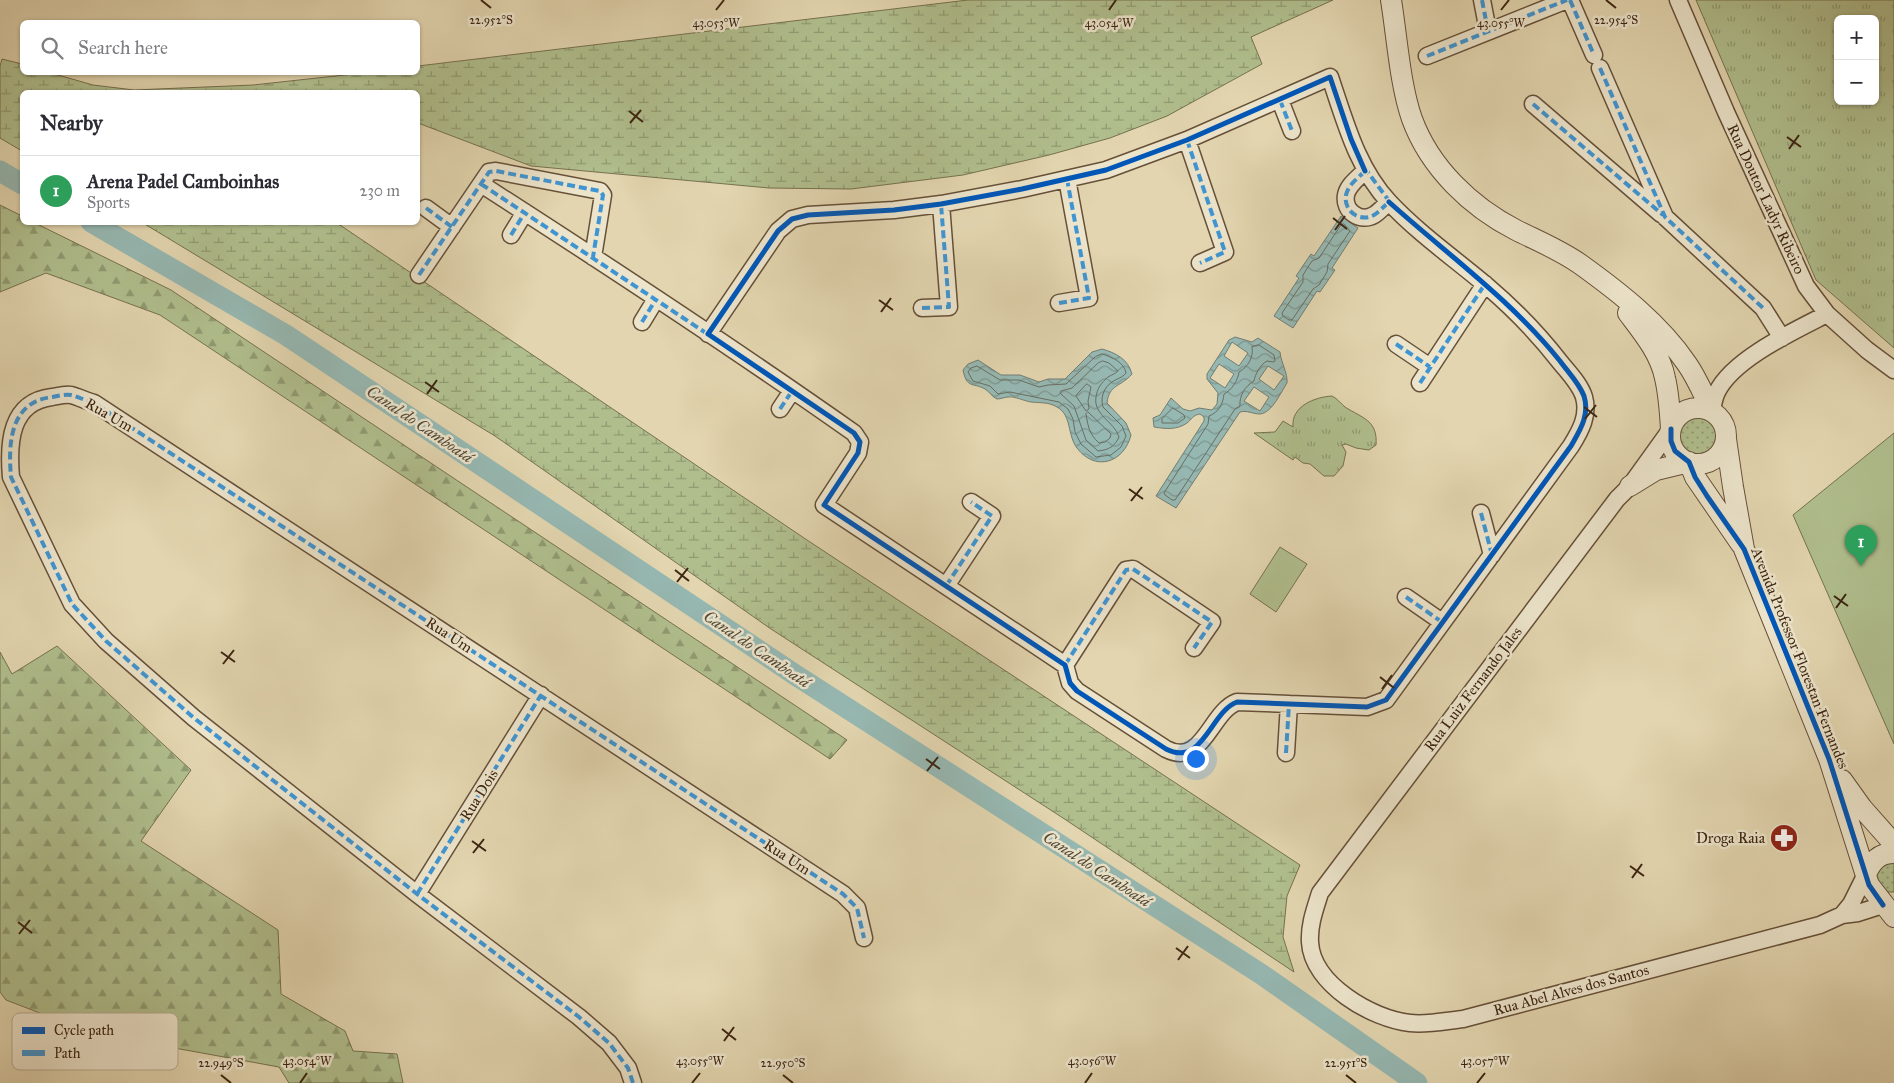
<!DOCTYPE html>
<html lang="en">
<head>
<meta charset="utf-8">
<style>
	body { margin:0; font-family:"IM FELL Great Primer",serif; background:#f7f7f7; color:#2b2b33 }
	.controls { position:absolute; right:15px; top:15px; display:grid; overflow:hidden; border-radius:8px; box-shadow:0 1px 4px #0004 }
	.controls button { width:45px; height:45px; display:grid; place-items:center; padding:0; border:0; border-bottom:1px solid #e1e1e2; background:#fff; color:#2b2b33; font:25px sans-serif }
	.you { position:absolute; left:1195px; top:758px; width:18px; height:18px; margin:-12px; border:4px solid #fff; border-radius:50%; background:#1a73e8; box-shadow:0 0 0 8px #1a73e833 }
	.badge { display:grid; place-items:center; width:32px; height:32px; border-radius:50%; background:#8f2418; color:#fff; font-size:16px; font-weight:700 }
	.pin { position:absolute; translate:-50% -41px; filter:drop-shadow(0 1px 2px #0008) }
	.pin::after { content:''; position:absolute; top:26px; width:18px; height:15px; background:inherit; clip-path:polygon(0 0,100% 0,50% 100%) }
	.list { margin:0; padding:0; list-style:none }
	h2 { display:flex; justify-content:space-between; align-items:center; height:65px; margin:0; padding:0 20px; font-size:21px }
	h2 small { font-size:16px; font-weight:400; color:#7c7c81 }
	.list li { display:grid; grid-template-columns:32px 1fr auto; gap:15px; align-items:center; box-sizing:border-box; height:70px; padding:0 20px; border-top:1px solid #e1e1e2 }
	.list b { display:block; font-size:19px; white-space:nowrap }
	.list p { margin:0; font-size:16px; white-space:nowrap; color:#7c7c81 }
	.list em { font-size:16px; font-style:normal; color:#7c7c81 }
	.icon { flex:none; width:28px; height:28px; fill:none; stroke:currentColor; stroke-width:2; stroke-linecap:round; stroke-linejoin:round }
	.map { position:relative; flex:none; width:1894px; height:1083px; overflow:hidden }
	.search { position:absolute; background:#fff; box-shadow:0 1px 4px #0004; left:20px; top:20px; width:400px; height:55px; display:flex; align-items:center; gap:12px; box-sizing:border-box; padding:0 18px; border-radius:8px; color:#7c7c81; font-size:19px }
	.panel { position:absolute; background:#fff; box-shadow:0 1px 4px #0004; left:20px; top:90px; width:400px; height:135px; border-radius:8px }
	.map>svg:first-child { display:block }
	.grass { fill:url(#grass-dots); stroke:#76714f }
	.forest { fill:url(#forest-firs); stroke:#76714f }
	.wetland { fill:url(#wetland-marsh); stroke:#76714f }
	.park { fill:url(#park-tufts); stroke:#76714f; fill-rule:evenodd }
	.pitch { fill:#b0be8d; stroke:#76714f }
	.water { fill:url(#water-waves); stroke:#727d72; fill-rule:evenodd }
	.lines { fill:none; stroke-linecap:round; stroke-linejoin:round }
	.shore { stroke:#696e62; stroke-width:1 }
	.canal { stroke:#96b8b2; stroke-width:21 }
	.minor-casing { stroke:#665038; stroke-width:19 }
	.tertiary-casing { stroke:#665038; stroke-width:22 }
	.minor { stroke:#ece4cb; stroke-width:16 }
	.tertiary { stroke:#ece4cb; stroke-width:20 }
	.quiet { stroke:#3f95d3; stroke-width:4; stroke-dasharray:8 4; stroke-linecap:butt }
	.cycleway-casing { stroke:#ece4cb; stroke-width:8 }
	.cycleway { stroke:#0057b8; stroke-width:5 }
	.ticks { fill:none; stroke:#3c2411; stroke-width:2 }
	.labels { text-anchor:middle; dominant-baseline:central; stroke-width:5; stroke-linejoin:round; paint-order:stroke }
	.street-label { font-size:15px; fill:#3c2411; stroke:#ece4cb }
	.poi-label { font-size:15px; fill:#3c2411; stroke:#ece4cb; text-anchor:end }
	.water-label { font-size:16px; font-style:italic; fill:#524939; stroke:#ece4cb }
	.key { fill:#ece4cb; stroke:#b7aa93; stroke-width:1 }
	.key-label { font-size:14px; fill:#3c2411 }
	.ticks-label { font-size:12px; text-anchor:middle; fill:#3c2411; stroke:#ece4cb; stroke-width:5; stroke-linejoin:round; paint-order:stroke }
</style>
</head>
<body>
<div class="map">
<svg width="1894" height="1083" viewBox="0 0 1894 1083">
	<defs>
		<pattern id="grass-dots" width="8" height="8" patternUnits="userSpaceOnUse" patternTransform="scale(1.25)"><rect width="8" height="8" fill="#b0be8d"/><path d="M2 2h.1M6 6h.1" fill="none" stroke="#909a72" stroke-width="1.8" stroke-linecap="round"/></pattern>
		<pattern id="forest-firs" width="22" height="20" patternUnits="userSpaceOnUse" patternTransform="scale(1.25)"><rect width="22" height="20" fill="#b0be8d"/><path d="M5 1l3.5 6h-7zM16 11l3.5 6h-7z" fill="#909a72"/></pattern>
		<pattern id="wetland-marsh" width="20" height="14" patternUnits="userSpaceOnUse" patternTransform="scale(1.25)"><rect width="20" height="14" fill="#b0be8d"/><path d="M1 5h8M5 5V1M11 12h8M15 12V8" fill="none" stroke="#909a72"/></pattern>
		<pattern id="park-tufts" width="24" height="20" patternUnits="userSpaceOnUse" patternTransform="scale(1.25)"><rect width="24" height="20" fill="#b0be8d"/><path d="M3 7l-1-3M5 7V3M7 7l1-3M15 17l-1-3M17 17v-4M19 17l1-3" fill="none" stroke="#909a72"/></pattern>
		<pattern id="water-waves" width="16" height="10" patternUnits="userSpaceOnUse" patternTransform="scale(1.25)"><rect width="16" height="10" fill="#96b8b2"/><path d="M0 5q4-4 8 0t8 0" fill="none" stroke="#7c958f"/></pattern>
	</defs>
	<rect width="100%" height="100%" fill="#e2d5af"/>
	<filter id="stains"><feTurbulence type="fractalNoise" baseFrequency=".004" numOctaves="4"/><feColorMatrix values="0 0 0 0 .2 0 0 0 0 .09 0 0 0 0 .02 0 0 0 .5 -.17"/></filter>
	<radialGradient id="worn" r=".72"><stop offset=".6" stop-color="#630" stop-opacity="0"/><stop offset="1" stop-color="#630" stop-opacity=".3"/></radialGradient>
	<!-- grass -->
	<path class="grass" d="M1679 436a19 19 0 1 1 38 0a19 19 0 1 1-38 0Z
		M1894,862V892H1889L1880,888L1876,874L1884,863Z"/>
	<!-- forest -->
	<path class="forest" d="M0,205L22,216V222L35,223L171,290L847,740L830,759L160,315L46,273L0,292Z
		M57,646L191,770L141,841L278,930L281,994L345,1031L353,1051L397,1054L403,1083H289L279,1067L92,1033L6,1000L0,992V652L12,674Z"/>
	<!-- wetland -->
	<path class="wetland" d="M968,0H1333L1251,37L1262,64L1167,116L1110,138L1049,155L963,175L851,189L769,188L531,166L418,123V92H22V151L0,138V66L2,59L22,64V72L51,73L93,85L134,90L253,85L363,73L418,72V66Z
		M143,223H337L807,540L1300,865L1287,896L1283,937L1294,972L1063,818L771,629L495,436Z"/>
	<!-- park -->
	<path class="park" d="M1696,0H1894V348L1816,280ZM1838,19H1875V101H1838Z
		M1332,396C1338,399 1340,403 1345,407C1362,418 1378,420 1376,445L1369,450L1356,448L1346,444L1342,445L1346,452L1343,466L1334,476H1324L1310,464L1303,463L1295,457L1293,460L1254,433L1275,432L1283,421L1293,427C1291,406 1315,397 1332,396Z"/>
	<!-- pitch -->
	<path class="pitch" d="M1894,433V744L1793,515Z
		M1280,547L1307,564L1276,612L1250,594Z"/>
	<!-- water -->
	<path class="water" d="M1341,216L1358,228L1332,268L1335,270L1320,292L1317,291L1293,328L1274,316L1299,278L1296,276L1311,254L1314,256Z
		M1235,337L1252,342L1258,338L1280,352C1281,363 1288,373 1287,383C1281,392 1272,413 1260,414C1253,414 1247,410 1240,412L1176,508L1156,496L1204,421V417L1200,414C1193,415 1192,419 1187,423C1177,430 1166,429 1154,427L1153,418L1160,415L1171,398L1183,409L1190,411L1199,408L1212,410L1217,404L1218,393L1207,379V374L1229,340ZM1232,342L1248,353L1239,366L1224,356ZM1219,364L1234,374L1225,388L1210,378ZM1268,366L1284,376L1274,390L1259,379ZM1254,387L1269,397L1260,411L1244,401Z
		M1102,349C1116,353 1128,359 1132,374C1121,387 1109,384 1107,403L1126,423L1131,435C1124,463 1095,472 1077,448C1067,435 1072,415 1057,407C1049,402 1040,403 1031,402C1024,401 1015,396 1008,397C1005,397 1001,399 997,399C992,397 990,392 985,389C972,382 967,389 963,370L968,364L978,360L1001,375H1020L1039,382L1048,379H1065L1092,352Z"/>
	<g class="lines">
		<!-- shore -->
		<path class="shore" d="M1344,224L1350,231L1328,264L1327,272L1319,285L1313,289L1292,320H1289L1283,316L1282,313L1303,282V275L1308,267L1312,261L1319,258L1341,225Z
			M1259,345L1274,355L1275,361L1273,362L1267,361C1261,364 1255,374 1254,381C1245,386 1239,396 1240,406L1235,409L1175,500H1172L1165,495L1164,493L1208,424L1209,416C1219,412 1223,404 1224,394C1232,390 1238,380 1239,372C1248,367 1254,357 1252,347Z
			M1102,354C1112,357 1124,362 1126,373C1122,378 1118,378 1112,382C1104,387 1100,398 1103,407L1122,426L1126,436L1121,447L1111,455L1096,457L1081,444L1075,432L1073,419L1068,409L1059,402L1010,392L998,394L990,386L973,381L968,372L971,368L977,366L1000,380H1019L1039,387L1048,385L1066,384L1095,357Z
			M1103,361L1109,363L1118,371C1115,374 1111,375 1108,377C1101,383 1097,389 1096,397C1093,415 1114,421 1119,437C1115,446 1109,450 1098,451L1086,440L1074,406L1060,393L1061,391L1072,388L1098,363Z
			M1087,384L1091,387L1088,401L1089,409L1086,411L1076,396Z
			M1173,408L1184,415L1185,418L1178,423H1162V419Z
			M1088,412L1111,434L1110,438L1105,442L1099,443C1089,434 1088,426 1086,414Z"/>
		<!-- canal -->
		<path class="canal" d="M0,171L22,184
			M91,222L286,335L797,676L1261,974L1417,1083"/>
		<defs>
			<path id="minor" d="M1482,0L1488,31
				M1570,0L1594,55
				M1678,0L1726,112L1806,286L1827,314L1867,350L1894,370
				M1427,56L1567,0
				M1600,68L1665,217L1763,308L1782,338
				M1280,100L1292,131
				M1533,104L1661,214
				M1187,140L1225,252L1200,263
				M1365,171C1358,178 1348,185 1346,195C1343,211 1360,223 1374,215C1379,212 1384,206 1389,202
				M481,184C607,265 732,347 854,433L860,442L858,453L824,505L1065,665L1070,683L1077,691L1166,749C1203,768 1210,712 1237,702L1367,707L1386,700L1571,446C1581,430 1589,415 1584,397C1580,384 1568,372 1560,362C1539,335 1514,309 1487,286C1455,259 1418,233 1389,202C1357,168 1345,121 1330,77L1187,140L1106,170L1022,189L941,204L894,210L808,215L792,219L778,231L708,334
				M426,208L452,227
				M511,235L525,212
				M419,275L489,172L496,171L600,191L603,195L593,257
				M1059,303L1089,298L1067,179
				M922,308L949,307L941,204
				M642,322L656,299
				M1396,344L1430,367
				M1420,383L1485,284
				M780,409L792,391
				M1712,411C1713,405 1714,398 1717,392C1733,359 1794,331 1827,314
				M1671,429L1630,486L1617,499L1320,893C1315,909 1309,925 1310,942C1312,984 1372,1019 1410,1023C1427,1025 1445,1021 1463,1019L1820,925L1842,915L1858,913L1883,905
				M1481,513L1492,555
				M946,586L992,516L971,502
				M1406,597L1442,622
				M1065,665L1126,570L1133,569L1212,622L1194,648
				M1286,753L1289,704
				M417,894L541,695
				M1842,915L1851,904L1866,874
				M633,1083L628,1068L609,1043L579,1017L417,894L194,718L106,641L72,604L11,477C8,443 10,402 52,397C58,396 65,394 71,395C79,397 86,401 94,403L843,894L857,908L864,938"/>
			<path id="tertiary" d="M1391,0C1397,37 1400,85 1412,119C1430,168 1471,207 1516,230C1538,241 1560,250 1580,264C1619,292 1660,324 1687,364C1697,378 1704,396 1712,411
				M1628,313C1643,333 1660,353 1665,378C1669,395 1670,412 1671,429
				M1670 436a28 28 0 1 1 56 0a28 28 0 1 1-56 0Z
				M1726,439L1733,487L1744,549L1829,759L1869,885L1894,917
				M1689,462L1695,477L1741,544
				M1630,486L1656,470L1689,462
				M1842,780L1862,808L1894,844
				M1866,874C1872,861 1879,853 1894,853"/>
		</defs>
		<!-- minor casing -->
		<use href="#minor" class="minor-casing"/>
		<!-- tertiary casing -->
		<use href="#tertiary" class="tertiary-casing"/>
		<!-- minor -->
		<use href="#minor" class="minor"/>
		<!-- tertiary -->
		<use href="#tertiary" class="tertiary"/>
		<!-- quiet -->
		<path class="quiet" d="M1482,0L1488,31
			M1570,0L1594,55
			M1427,56L1567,0
			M1600,68L1665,217L1763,308
			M1280,100L1292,131
			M1533,104L1663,215
			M1187,140L1225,252L1200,263
			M1364,167L1392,205
			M1365,171C1358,178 1348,185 1346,195C1343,211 1360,223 1374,215C1379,212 1384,206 1389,202
			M481,184L712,337
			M426,208L452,227
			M511,235L525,212
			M419,275L489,172L496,171L600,191L603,195L593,257
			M1059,303L1089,298L1067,179
			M922,308L949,307L941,204
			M642,322L656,299
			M1396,344L1430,367
			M1420,383L1485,284
			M780,409L792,391
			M1481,513L1492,555
			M946,586L992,516L971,502
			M1406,597L1442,622
			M1065,665L1126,570L1133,569L1212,622L1194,648
			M1286,753L1289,704
			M417,894L541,695
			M633,1083L628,1068L609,1043L579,1017L417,894L194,718L106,641L72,604L11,477C8,443 10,402 52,397C58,396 65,394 71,395C79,397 86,401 94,403L843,894L857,908L864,938"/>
		<defs>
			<path id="cycleway" d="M1365,171L1351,139L1330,77L1187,140L1106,170L1022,189L941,204L894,210L808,215L792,219L778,231L708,334L854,433L860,442L858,453L824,505L1065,665L1070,683L1077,691L1166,749C1203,768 1210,712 1237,702L1367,707L1386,700L1571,446C1580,430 1590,415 1584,396C1579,383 1568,372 1560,361C1511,300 1447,254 1389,202
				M1671,429V441L1675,451L1689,462L1695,477L1707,496L1744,549L1829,759L1869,885L1883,905"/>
		</defs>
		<!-- cycleway casing -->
		<use href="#cycleway" class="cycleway-casing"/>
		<!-- cycleway -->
		<use href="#cycleway" class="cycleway"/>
	</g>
	<!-- ticks -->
	<path class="ticks" d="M481,0L491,8M1606,0L1616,8M716,10L724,0M1109,10L1116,0M1501,10L1509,0M629,111L643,122M630,123L641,110M1787,137L1801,147M1789,149L1799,135M1333,218L1347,229M1335,230L1345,216M879,300L893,310M881,312L891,298M425,382L439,392M427,394L437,380M1584,407L1597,417M1585,419L1596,405M1129,489L1143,499M1131,501L1142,487M675,570L689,581M677,582L688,568M1834,596L1848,606M1836,608L1846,594M221,652L235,662M223,664L234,650M1380,677L1394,688M1382,689L1392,675M926,759L940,769M927,771L938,757M472,841L486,851M473,853L484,839M1630,866L1644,876M1632,878L1642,864M18,922L32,933M19,934L30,920M1176,948L1190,958M1178,960L1188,946M722,1029L736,1040M724,1041L734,1027M221,1075L231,1083M783,1075L793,1083M1346,1075L1356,1083M300,1083L307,1073M692,1083L700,1073M1085,1083L1092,1073M1477,1083L1485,1073"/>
	<!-- icons -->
	<defs>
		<symbol id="pharmacy-disc" viewBox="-11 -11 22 22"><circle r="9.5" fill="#8f2418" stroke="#ece4cb"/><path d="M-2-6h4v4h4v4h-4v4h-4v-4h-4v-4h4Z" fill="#fff"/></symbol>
	</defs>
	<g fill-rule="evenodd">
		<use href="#pharmacy-disc" x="1768" y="822" width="32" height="32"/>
	</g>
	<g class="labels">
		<!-- street labels -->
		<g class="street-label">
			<text transform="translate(1766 199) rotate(65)">Rua Doutor Ladyr Ribeiro</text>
			<text transform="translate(109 415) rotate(30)">Rua Um</text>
			<text transform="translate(449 635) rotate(33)">Rua Um</text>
			<text transform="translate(1800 658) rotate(68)">Avenida Professor Florestan Fernandes</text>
			<text transform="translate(1473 689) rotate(-53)">Rua Luiz Fernando Jales</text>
			<text transform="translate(479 795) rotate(-58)">Rua Dois</text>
			<text transform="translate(787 857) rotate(33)">Rua Um</text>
			<text transform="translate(1571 990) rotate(-15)">Rua Abel Alves dos Santos</text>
		</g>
		<!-- poi labels -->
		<g class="poi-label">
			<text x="1765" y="838">Droga Raia</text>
		</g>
		<!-- water labels -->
		<g class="water-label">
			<text transform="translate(420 424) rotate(34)">Canal do Camboatá</text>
			<text transform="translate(757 649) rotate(34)">Canal do Camboatá</text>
			<text transform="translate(1097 869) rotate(33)">Canal do Camboatá</text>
		</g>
	</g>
	<!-- legend -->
	<rect x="12" y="1013" width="166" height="57" rx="8" class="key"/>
	<rect x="22" y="1027" width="23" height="7" fill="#0057b8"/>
	<rect x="22" y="1050" width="23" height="6" fill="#3f95d3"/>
	<g class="key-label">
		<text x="54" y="1035">Cycle path</text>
		<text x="54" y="1058">Path</text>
	</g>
	<g class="ticks-label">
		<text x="1616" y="24">22.954°S</text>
		<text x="491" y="24">22.952°S</text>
		<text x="716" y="27">43.053°W</text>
		<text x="1109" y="27">43.054°W</text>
		<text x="1501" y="27">43.055°W</text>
		<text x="307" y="1065">43.054°W</text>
		<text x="700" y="1065">43.055°W</text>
		<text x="1092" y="1065">43.056°W</text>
		<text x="1485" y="1065">43.057°W</text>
		<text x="221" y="1067">22.949°S</text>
		<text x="783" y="1067">22.950°S</text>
		<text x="1346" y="1067">22.951°S</text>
	</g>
	<rect width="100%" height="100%" filter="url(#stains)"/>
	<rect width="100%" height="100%" fill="url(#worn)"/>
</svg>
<div class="controls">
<button>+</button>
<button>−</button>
</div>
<div class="you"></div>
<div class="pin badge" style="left:1861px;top:566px;background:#2e9e5b">1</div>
<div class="search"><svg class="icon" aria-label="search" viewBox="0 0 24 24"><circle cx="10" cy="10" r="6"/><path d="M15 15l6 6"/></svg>Search here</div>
<section class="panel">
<h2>Nearby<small></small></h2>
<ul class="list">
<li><span class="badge" style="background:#2e9e5b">1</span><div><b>Arena Padel Camboinhas</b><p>Sports</p></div><em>230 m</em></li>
</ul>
</section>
</div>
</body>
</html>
